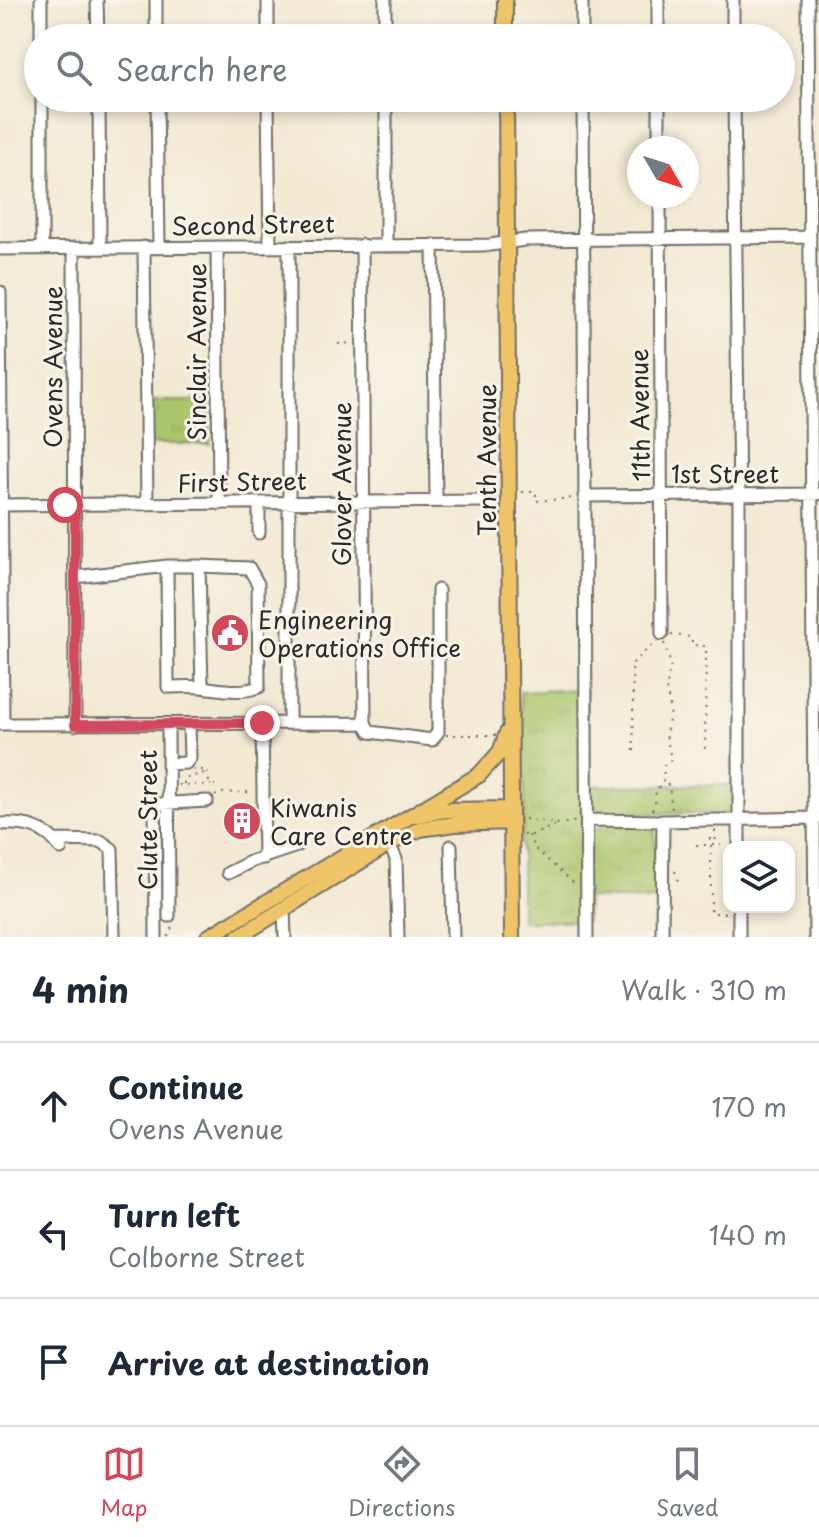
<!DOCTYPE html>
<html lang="en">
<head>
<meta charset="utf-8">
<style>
	body { margin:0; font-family:"Playpen Sans",sans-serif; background:#f2f2f3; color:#1f2937 }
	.controls { position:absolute; right:24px; bottom:24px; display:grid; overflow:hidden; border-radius:16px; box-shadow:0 4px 12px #0003 }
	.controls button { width:72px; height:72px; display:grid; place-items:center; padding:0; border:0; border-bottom:2px solid #e0e1e3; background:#fff; color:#1f2937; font:40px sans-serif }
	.compass { position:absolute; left:627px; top:136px; width:72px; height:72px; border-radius:50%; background:#fff; box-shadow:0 4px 12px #0003; rotate:129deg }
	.stop { position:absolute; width:24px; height:24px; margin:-18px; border:6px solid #d1495b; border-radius:50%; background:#fff }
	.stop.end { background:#d1495b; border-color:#fff; box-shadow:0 2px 8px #0008 }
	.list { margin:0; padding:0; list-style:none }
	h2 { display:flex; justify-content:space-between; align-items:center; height:104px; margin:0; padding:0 32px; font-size:34px }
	h2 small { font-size:26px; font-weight:400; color:#747a83 }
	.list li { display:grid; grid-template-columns:52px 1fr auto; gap:24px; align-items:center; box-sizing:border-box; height:128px; padding:0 32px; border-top:2px solid #e0e1e3 }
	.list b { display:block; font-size:30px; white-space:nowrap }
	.list p { margin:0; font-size:26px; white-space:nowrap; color:#747a83 }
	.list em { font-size:26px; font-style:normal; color:#747a83 }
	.icon { flex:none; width:44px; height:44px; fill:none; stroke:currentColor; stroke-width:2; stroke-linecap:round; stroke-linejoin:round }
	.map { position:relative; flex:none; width:819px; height:937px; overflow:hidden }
	.search { position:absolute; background:#fff; box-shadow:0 4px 12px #0003; left:24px; right:24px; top:24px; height:88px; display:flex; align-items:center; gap:20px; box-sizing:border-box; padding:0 28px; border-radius:44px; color:#747a83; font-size:30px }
	.sheet { height:488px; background:#fff }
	nav { display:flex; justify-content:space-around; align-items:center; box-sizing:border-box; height:112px; border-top:2px solid #e0e1e3; background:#fff; font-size:22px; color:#747a83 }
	nav a { display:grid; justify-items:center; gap:4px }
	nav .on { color:#d1495b }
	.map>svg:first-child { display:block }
	.park { fill:url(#park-tufts); stroke:#6b784b; stroke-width:2 }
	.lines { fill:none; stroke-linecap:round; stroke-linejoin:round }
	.minor-casing { stroke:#716e66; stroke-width:15 }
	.major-casing { stroke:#716e66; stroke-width:18 }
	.path { stroke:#716e66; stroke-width:2; stroke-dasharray:2 6; stroke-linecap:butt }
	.minor { stroke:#fff; stroke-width:11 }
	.major { stroke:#efc469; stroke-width:14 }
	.route { stroke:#d1495b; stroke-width:10 }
	.labels { text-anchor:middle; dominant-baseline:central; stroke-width:6; stroke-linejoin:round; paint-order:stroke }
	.street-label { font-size:24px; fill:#2b2b2b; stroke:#f7f3e8 }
	.poi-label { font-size:24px; fill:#2b2b2b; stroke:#f7f3e8; text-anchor:start }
</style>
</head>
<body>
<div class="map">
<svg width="819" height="937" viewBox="0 0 819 937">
	<defs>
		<pattern id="park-tufts" width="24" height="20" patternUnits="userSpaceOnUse" patternTransform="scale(2)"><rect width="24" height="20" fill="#abc56b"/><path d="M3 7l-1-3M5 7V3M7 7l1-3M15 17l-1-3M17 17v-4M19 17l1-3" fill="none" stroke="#93a95d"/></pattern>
	</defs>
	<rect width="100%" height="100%" fill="#f7f3e8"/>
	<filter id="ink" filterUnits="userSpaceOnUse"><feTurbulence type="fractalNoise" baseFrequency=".0125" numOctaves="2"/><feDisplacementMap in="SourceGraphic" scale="16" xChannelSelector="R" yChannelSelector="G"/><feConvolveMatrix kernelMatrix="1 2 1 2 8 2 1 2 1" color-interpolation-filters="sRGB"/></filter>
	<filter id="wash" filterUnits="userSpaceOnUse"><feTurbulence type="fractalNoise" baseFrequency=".006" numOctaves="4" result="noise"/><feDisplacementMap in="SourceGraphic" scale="32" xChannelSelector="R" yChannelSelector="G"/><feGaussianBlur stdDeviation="1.8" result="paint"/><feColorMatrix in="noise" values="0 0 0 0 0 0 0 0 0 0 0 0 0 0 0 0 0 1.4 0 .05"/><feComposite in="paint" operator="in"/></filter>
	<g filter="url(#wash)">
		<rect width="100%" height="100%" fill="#f2e9d3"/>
		<!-- park -->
		<path class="park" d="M149,401H210V444H149Z
			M586,689L587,786L739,785V814L587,813L591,830C603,824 645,823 655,830L657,900L587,898L586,921H521V835L525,804L520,692Z"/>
	</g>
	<g filter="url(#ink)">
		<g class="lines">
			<defs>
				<path id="minor" d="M41,0V38
					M97,0L98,38
					M156,0V38
					M268,0V38
					M385,0V38
					M582,0V38
					M658,0V38
					M733,0V38
					M808,0L815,937
					M42,98V248
					M99,98L100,248
					M157,98L159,247
					M268,98L270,246
					M386,98V245
					M583,98L587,937
					M659,98V148
					M734,98L739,502V847
					M660,196L662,634
					M362,245L365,723
					M433,245L436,501
					M144,247L147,504
					M217,247L219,504
					M74,248L75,725
					M0,249L490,245L525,240L810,237
					M0,292L3,724
					M584,496L818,494
					M259,503V533
					M0,505L485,501
					M167,566L168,687C179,687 190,686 201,687C220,689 240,694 259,687L258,584L249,568L199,566L202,687
					M75,577L167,566H199
					M289,722V246
					M262,723L264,858
					M0,724L365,723L370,732L432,740L438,732V590
					M168,724L169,916
					M168,764L186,763L190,758L189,724
					M587,820L663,821L818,818
					M0,824C25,823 46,826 61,849
					M55,840L101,841L112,849L114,937
					M389,844L396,859L398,937
					M451,846L453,937
					M228,873L252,861L297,846
					M284,909L285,937
					M156,937L155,804L207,801
					M662,937L663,821
					M739,937V907"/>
				<path id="major" d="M505,0V38
					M506,98L512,937
					M416,815L445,810L511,809
					M208,937L479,775L500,752L507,733
					M238,937L389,844L420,829L455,824L511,822"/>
			</defs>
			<!-- minor casing -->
			<use href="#minor" class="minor-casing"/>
			<!-- major casing -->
			<use href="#major" class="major-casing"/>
			<!-- path -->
			<path class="path" d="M338,344L351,343
				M522,492H536V501L575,498
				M671,635L692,637V645L706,646L705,754
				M664,643L671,665L666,689L671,711L666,734L671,759L668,764L664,765L663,784L669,785L672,810
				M446,735H496
				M634,751L632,664L656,641
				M193,770H207L209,782L215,785
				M184,784V779L207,772
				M178,785H211
				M215,796L219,793L252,792
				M652,810L655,804L656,789L662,785
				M525,819L559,824L578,821
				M715,830L716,844
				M523,835H532L558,824
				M529,835L534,848L577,886
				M709,839H711V913H728
				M696,845H721
				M675,871L679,884
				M168,937L172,927"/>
			<!-- minor -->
			<use href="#minor" class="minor"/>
			<!-- major -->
			<use href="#major" class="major"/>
		</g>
	</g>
	<g class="lines" filter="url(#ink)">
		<!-- route -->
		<path class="route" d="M65,505H75V725L262,723"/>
	</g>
	<!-- icons -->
	<defs>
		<symbol id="civic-disc" viewBox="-11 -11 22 22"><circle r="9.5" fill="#d1495b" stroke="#f7f3e8"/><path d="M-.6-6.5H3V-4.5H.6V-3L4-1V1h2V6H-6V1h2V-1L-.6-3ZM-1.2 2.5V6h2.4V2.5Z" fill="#fff"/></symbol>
		<symbol id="building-disc" viewBox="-11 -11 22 22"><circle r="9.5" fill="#d1495b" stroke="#f7f3e8"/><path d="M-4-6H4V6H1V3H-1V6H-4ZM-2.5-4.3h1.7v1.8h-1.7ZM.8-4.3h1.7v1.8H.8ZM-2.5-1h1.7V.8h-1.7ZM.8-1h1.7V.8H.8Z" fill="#fff"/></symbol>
	</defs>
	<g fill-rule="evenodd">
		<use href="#civic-disc" x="208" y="611" width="44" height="44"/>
		<use href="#building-disc" x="220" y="799" width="44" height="44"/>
	</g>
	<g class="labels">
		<!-- street labels -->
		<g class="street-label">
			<text transform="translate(253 224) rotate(-1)">Second Street</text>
			<text transform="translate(196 352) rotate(-90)">Sinclair Avenue</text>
			<text transform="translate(52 367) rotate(-90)">Ovens Avenue</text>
			<text transform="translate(639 415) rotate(-91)">11th Avenue</text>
			<text transform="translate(486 460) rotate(-90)">Tenth Avenue</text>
			<text x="725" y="473">1st Street</text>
			<text transform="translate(242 481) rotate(-1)">First Street</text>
			<text transform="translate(341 484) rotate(-90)">Glover Avenue</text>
			<text transform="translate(147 820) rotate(-90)">Clute Street</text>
		</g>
		<!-- poi labels -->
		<g class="poi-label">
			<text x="258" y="619">Engineering<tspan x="258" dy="28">Operations Office</tspan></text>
			<text x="270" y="807">Kiwanis<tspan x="270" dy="28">Care Centre</tspan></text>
		</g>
	</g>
</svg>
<div class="controls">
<button><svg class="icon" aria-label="layers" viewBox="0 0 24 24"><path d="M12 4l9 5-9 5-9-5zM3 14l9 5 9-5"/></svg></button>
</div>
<svg class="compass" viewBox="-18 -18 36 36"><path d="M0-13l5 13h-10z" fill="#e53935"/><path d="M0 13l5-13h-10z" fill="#747a83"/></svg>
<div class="stop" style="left:65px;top:505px"></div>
<div class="stop end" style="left:262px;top:723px"></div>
<div class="search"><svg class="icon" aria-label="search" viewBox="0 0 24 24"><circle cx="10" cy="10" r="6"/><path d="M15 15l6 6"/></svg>Search here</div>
</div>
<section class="sheet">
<h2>4 min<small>Walk · 310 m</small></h2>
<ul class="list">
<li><svg class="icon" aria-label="ahead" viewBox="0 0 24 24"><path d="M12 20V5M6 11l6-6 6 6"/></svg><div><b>Continue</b><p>Ovens Avenue</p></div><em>170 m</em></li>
<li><svg class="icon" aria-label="left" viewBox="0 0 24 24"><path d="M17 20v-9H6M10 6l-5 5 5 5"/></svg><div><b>Turn left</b><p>Colborne Street</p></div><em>140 m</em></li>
<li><svg class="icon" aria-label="arrive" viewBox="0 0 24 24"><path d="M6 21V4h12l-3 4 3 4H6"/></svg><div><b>Arrive at destination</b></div></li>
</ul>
</section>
<nav>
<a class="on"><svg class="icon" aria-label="map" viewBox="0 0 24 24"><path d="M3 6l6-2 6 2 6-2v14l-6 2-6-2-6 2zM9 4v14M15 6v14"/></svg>Map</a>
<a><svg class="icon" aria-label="directions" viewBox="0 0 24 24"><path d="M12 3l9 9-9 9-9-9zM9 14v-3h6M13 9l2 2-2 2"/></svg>Directions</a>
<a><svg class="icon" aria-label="saved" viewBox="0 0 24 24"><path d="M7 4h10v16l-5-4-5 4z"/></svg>Saved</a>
</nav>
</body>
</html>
